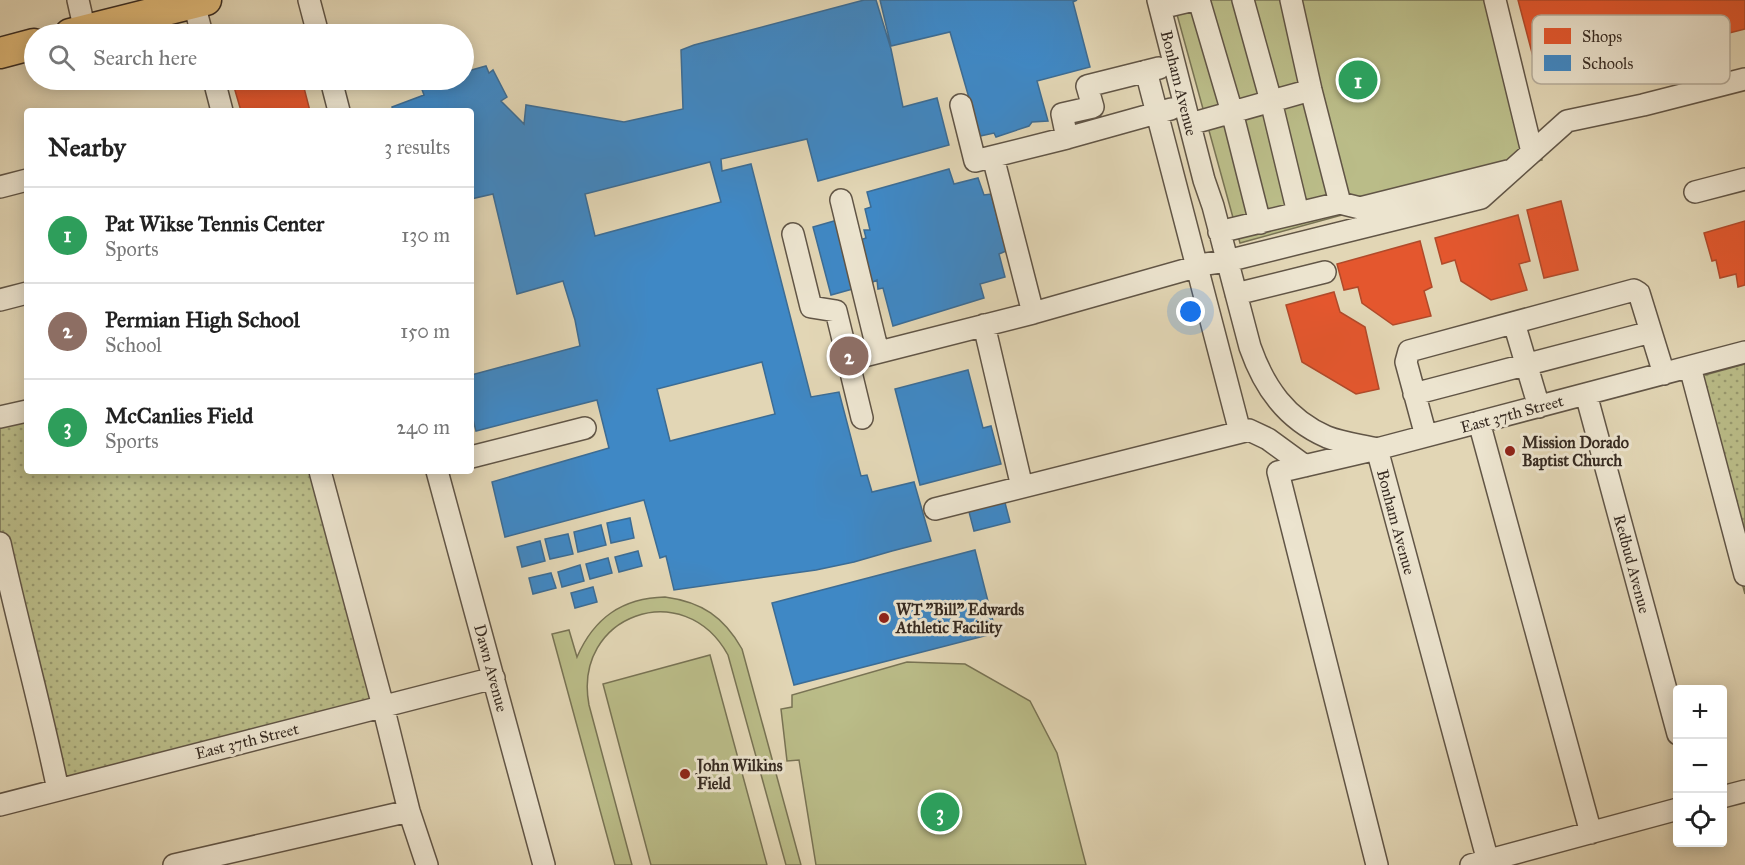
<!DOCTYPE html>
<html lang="en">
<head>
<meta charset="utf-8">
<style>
	body { margin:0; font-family:"IM FELL Great Primer",serif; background:#f6f6f6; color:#222 }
	.controls { position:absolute; right:18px; bottom:18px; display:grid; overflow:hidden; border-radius:6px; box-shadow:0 3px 15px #0003 }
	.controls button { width:54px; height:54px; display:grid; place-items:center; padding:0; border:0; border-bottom:2px solid #e0e0e0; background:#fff; color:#222; font:30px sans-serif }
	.you { position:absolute; left:1191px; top:312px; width:21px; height:21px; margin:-15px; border:4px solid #fff; border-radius:50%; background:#1a73e8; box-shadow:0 0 0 9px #1a73e833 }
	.badge { display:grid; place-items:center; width:39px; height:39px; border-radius:50%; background:#8f2418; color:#fff; font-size:20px; font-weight:700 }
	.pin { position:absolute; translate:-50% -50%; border:3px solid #fff; box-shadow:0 2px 6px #0006 }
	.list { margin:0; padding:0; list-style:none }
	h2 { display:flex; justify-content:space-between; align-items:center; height:78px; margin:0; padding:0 24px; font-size:26px }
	h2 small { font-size:20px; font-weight:400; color:#767676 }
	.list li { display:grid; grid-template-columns:39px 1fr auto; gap:18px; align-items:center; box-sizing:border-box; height:96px; padding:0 24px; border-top:2px solid #e0e0e0 }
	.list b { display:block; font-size:22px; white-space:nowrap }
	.list p { margin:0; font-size:20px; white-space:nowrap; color:#767676 }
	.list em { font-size:20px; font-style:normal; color:#767676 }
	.icon { flex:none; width:33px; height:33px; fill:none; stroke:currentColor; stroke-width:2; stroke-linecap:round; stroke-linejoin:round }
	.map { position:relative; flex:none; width:1745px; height:865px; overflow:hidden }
	.search { position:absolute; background:#fff; box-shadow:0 3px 15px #0003; left:24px; top:24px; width:450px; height:66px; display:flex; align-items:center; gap:15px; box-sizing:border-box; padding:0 21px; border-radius:33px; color:#767676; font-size:22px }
	.panel { position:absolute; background:#fff; box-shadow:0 3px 15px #0003; left:24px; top:108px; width:450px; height:366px; border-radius:6px }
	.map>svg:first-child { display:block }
	.grass { fill:url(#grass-dots); stroke:#787354; stroke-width:1.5 }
	.garden { fill:#babc88; stroke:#787354; stroke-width:1.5 }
	.shops { fill:#e4572e; stroke:#b04a2a; stroke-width:1.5 }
	.schools { fill:#3f88c5; stroke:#3c6c94; stroke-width:1.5; fill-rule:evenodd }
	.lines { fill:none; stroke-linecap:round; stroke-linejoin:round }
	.minor-casing { stroke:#615546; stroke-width:24 }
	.highway-casing { stroke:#362a21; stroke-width:33 }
	.minor { stroke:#ece4cf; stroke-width:21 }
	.highway { stroke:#e1bb7a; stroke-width:30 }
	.poi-dot { fill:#8f2418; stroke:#ece4cf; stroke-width:2 }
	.labels { text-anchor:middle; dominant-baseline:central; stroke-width:6; stroke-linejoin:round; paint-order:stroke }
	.street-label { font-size:16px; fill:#362a21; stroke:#ece4cf }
	.poi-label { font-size:16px; font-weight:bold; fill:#362a21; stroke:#ece4cf; text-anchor:start }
	.key { fill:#ece4cf; stroke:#b5ac9b; stroke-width:1.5 }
	.key-label { font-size:16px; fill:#362a21 }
</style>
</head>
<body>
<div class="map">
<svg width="1745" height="865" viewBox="0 0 1745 865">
	<defs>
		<pattern id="grass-dots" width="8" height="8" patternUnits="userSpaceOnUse" patternTransform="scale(1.5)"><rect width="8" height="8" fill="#babc88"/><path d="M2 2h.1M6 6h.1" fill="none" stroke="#98996f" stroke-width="1.8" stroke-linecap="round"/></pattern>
	</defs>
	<rect width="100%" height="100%" fill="#e2d6b5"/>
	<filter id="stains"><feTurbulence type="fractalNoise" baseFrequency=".00333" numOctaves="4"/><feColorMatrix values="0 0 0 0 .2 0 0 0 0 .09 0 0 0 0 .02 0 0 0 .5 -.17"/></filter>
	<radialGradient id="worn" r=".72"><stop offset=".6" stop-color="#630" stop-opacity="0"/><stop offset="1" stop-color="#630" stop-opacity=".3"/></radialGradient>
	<!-- grass -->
	<path class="grass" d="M1745,364V594L1687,380Z
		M27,408V471H325L389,704L58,790L0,568V415Z"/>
	<!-- garden -->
	<path class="garden" d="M1173,0H1498L1542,160L1240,243Z
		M665,597C702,602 724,617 742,649L801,865H786L728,655C684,575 572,615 589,705L632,865H615L552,634L569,630L577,657C594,618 622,598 665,597Z
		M710,655L767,865H651L603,684Z
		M907,662L965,664L1030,701L1057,753L1086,865H816L799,760L787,761L781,709L792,707V695Z"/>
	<!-- shops -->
	<path class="shops" d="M1518,0H1745V29L1639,56L1644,76L1624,81L1619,63L1540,83Z
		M232,80H302L310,111H241Z
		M1561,201L1578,270L1544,278L1527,210Z
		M1518,215L1530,261L1519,264L1527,290L1491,300L1461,281L1455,260L1442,264L1435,238Z
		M1745,221V285L1738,287L1736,274L1720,278L1716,260L1712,261L1704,233Z
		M1420,241L1432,287L1424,291L1431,316L1393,325L1362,303L1358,287L1344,290L1337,264Z
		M1334,292L1340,312L1365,327L1379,389L1356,394L1302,362L1286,305Z"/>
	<!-- schools -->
	<path class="schools" d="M864,0H876L891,49L903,107L937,98L949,145L818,181L807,139L721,159L722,171L751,164L811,397L839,392L861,476L867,475L872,492L914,482L931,541L892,551L854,562L816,570L674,590L666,556L660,558L644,500L505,537L492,482L609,448L597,400L476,431L471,412V375L580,346L575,320L563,281L517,294L493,194L471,199V111H393L392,107L424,95L420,84L437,80H464V72L486,66L489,73L493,70L507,97L501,101L524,124L526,105L624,122L683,109L681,50L694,45ZM710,162L721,202L595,236L585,194ZM762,362L775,414L670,441L657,389Z
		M880,0H1077L1073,2L1090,67L1037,81L1048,121L1032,122L1029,126L996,137L994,133L980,136L950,32L891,46Z
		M949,169L954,184L978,178L984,195L991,194L1006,251L999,254L1005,277L980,284L984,298L893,326L883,288L878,289L877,280L871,283L860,240L866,238L864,230H870L865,209L871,207L867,192Z
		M841,219L860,287L831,295L813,227Z
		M968,370L983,428L991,426L1001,464L920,485L895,389Z
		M1004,499L1010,522L974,531L968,508Z
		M630,518L634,538L611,543L607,523Z
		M601,525L606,545L578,552L574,532Z
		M568,534L573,554L550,559L545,539Z
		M540,541L545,561L522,567L517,547Z
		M975,550L996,633L794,685L772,603Z
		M638,551L642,566L619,572L615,557Z
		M608,558L612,573L590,579L586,564Z
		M580,565L584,581L562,587L558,572Z
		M551,573L556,588L533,594L529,578Z
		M593,587L597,602L575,608L571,593Z"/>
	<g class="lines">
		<defs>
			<path id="minor" d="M78,0L85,31
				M193,0L202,34
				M309,0L318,34
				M1158,0L1204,180L1213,206L1250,347C1264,387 1286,419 1327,437C1342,443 1360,445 1377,449L1489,865
				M1199,0L1232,112L1260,223
				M1243,0L1271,101L1298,213
				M1495,0L1532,152
				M1160,8L1194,0
				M1146,71L1240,432
				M214,80L222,111
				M331,80L339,111
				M961,105L975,161L1067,138L1062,114L1093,107L1087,86L1159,68
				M1190,124L1311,90
				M1067,138L1171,109
				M993,157L1033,313L1206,264L1227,261L1481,198L1567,121L1643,105L1745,79
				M0,187L27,180
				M1695,192L1745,179
				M841,200L878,352
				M1340,203L1360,208L1508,171
				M1219,232L1340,203L1311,90L1291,0
				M793,234L811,307L836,311L848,360L1033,313
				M1236,294L1325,272
				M0,300L27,293
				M1514,323L1539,407
				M984,325L1022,487
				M848,360L862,418
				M1690,367L1745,575
				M1414,394L1651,332
				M1586,394L1678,734
				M0,417L27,411
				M1479,422L1591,833
				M1426,436L1406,362L1409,351L1634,290L1639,293L1664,374
				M471,457L585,428
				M320,471L383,706L409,811L427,865
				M437,471L544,865
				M935,509L1249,430L1268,439L1305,466
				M0,543C18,625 41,707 58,790
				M1722,797L1745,791
				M0,805L494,678
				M174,865L409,811
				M1377,865L1278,472L1377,449L1745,352
				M1471,865L1678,809"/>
			<path id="highway" d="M70,34L206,0
				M0,53L34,44"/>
		</defs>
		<!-- minor casing -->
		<use href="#minor" class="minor-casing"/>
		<!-- highway casing -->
		<use href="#highway" class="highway-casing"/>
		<!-- minor -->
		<use href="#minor" class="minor"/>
		<!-- highway -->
		<use href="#highway" class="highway"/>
	</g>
	<!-- markers -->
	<g class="poi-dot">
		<circle cx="1510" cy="451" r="6"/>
		<circle cx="884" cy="618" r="6"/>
		<circle cx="685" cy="774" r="6"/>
	</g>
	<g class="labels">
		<!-- street labels -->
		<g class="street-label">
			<text transform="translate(1179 83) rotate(76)">Bonham Avenue</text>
			<text transform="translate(1512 414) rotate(-15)">East 37th Street</text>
			<text transform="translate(1396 522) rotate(75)">Bonham Avenue</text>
			<text transform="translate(1632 564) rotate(75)">Redbud Avenue</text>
			<text transform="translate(491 668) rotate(75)">Dawn Avenue</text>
			<text transform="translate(247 741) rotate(-14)">East 37th Street</text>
		</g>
		<!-- poi labels -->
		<g class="poi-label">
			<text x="1522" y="442">Mission Dorado<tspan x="1522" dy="18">Baptist Church</tspan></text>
			<text x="896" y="609">WT "Bill" Edwards<tspan x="896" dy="18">Athletic Facility</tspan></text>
			<text x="697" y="765">John Wilkins<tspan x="697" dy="18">Field</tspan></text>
		</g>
	</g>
	<!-- legend -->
	<rect x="1532" y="15" width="198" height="69" rx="9" class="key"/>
	<rect x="1544" y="28" width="27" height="16" fill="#e4572e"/>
	<rect x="1544" y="55" width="27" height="16" fill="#3f88c5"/>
	<g class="key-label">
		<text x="1582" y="42">Shops</text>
		<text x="1582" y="69">Schools</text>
	</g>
	<rect width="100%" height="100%" filter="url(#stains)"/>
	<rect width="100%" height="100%" fill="url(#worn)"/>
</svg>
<div class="controls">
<button>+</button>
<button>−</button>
<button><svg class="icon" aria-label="locate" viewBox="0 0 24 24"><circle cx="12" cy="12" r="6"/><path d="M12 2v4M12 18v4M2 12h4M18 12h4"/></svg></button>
</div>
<div class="you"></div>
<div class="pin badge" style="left:1358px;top:80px;background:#2e9e5b">1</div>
<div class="pin badge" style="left:849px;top:356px;background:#8d6e63">2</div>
<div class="pin badge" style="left:940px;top:812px;background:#2e9e5b">3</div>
<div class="search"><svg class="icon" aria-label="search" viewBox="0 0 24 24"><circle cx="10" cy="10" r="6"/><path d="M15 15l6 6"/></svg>Search here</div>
<section class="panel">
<h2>Nearby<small>3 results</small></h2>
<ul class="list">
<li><span class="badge" style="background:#2e9e5b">1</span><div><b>Pat Wikse Tennis Center</b><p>Sports</p></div><em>130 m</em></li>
<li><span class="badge" style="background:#8d6e63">2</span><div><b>Permian High School</b><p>School</p></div><em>150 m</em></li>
<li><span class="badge" style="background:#2e9e5b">3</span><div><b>McCanlies Field</b><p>Sports</p></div><em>240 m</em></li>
</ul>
</section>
</div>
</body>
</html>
